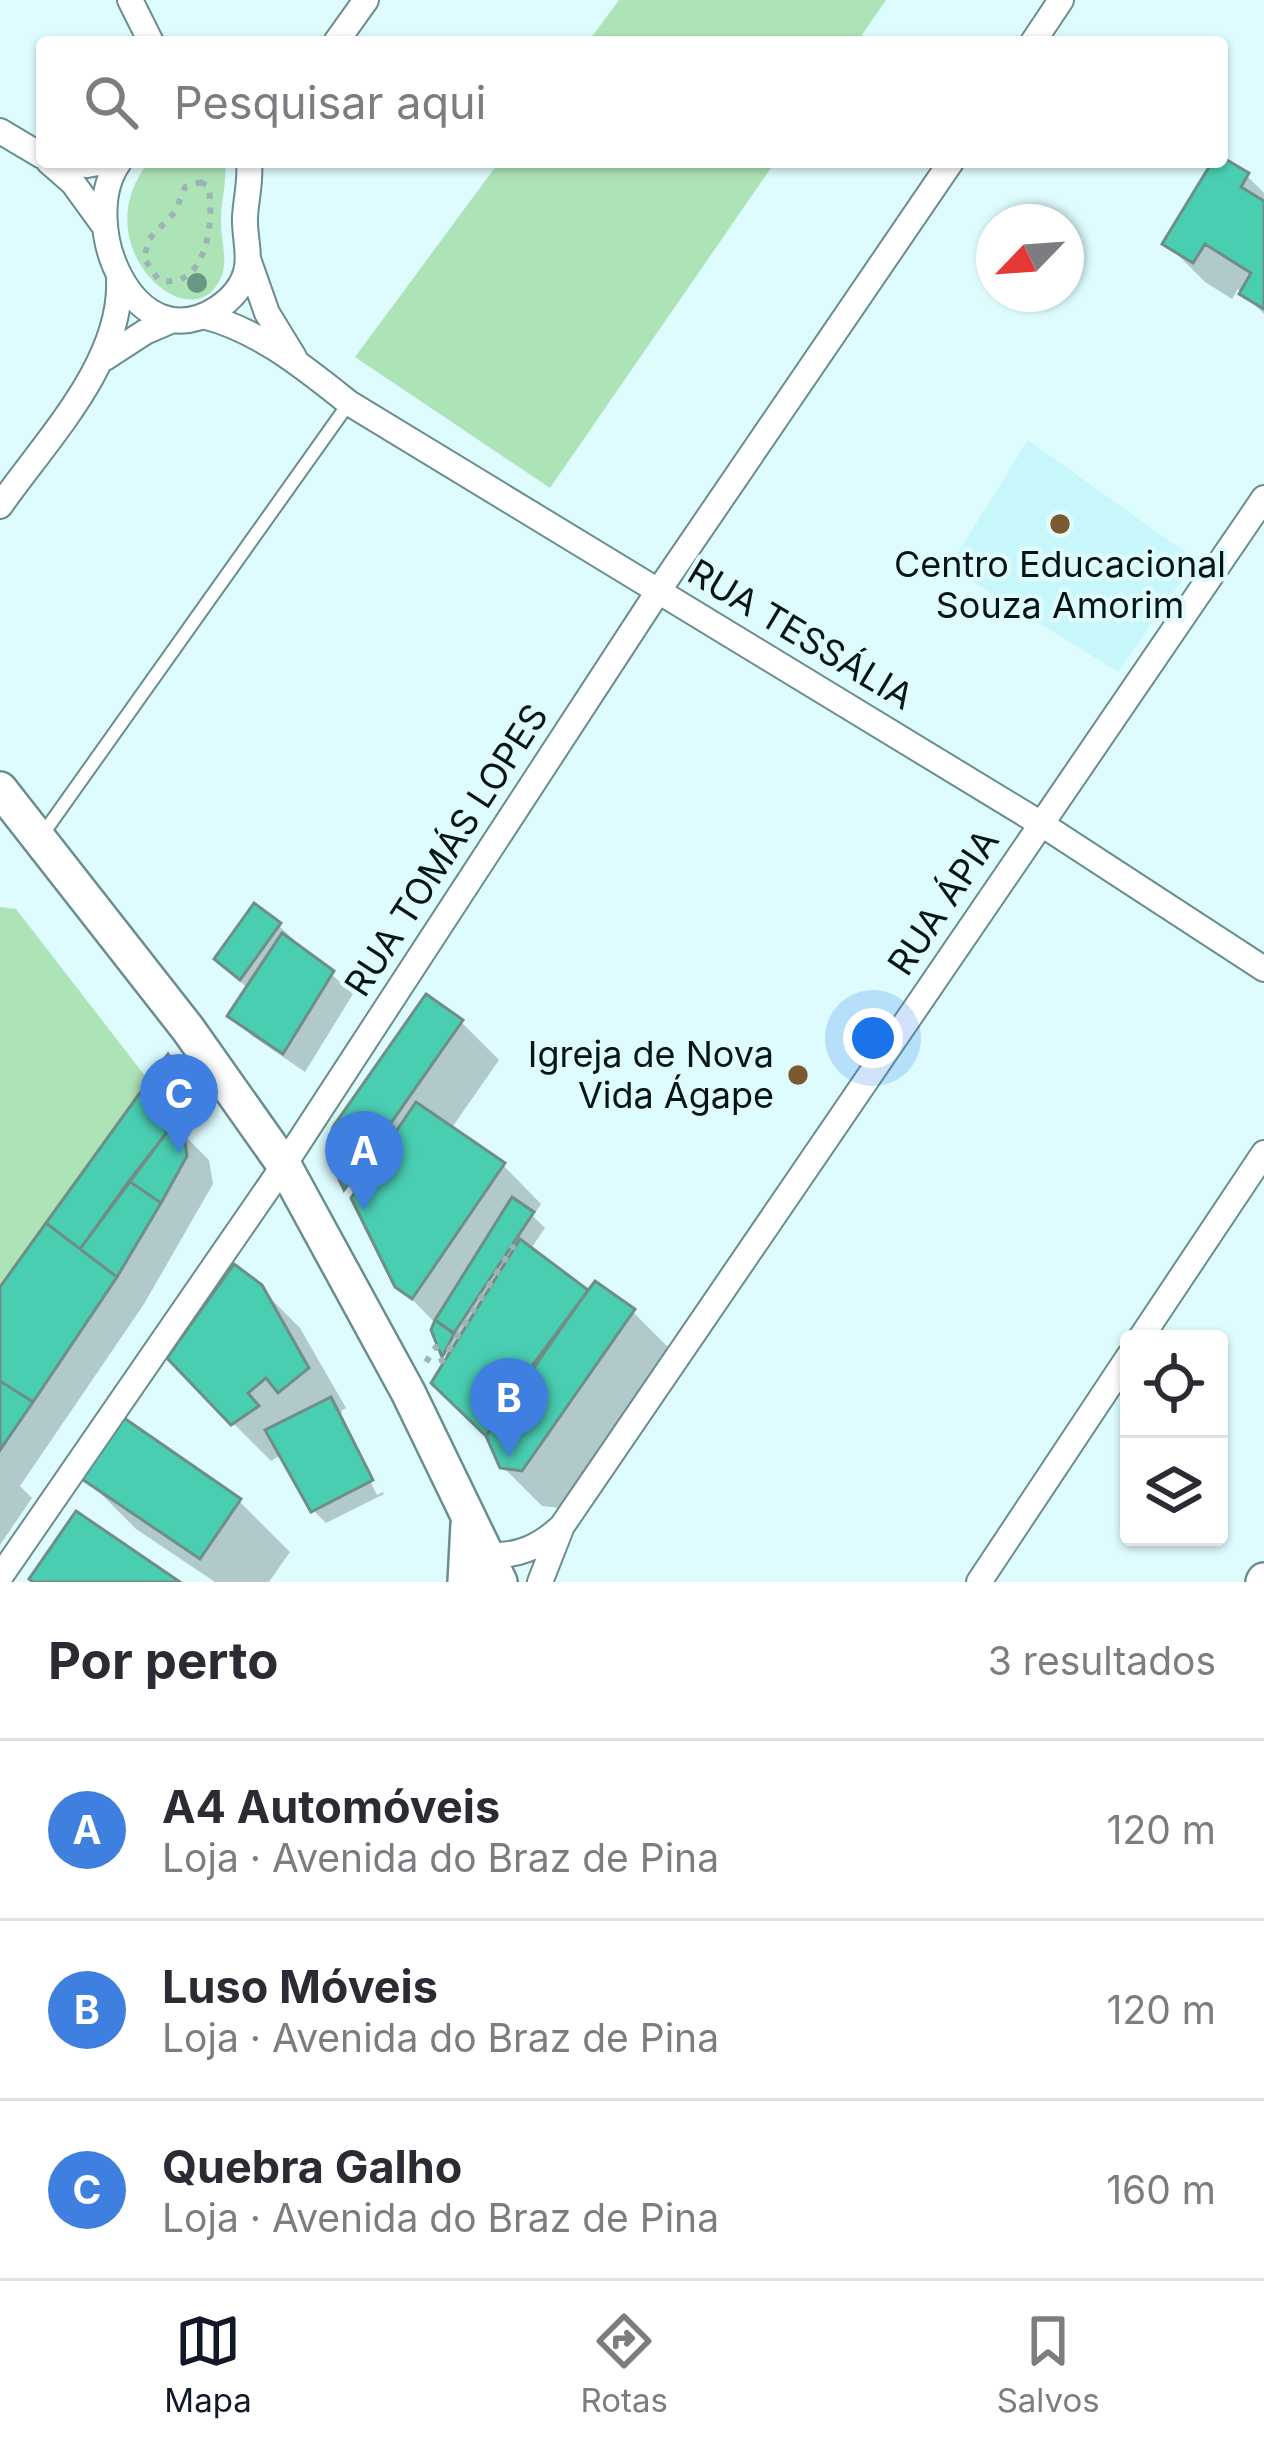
<!DOCTYPE html>
<html lang="pt">
<head>
<meta charset="utf-8">
<style>
	body { margin:0; font-family:Inter,sans-serif; background:#f2f2f3; color:#2b2b33 }
	.controls { position:absolute; right:36px; bottom:36px; display:grid; overflow:hidden; border-radius:12px; box-shadow:0 3px 9px #0004 }
	.controls button { width:108px; height:108px; display:grid; place-items:center; padding:0; border:0; border-bottom:3px solid #e1e1e2; background:#fff; color:#2b2b33; font:60px sans-serif }
	.compass { position:absolute; left:976px; top:204px; width:108px; height:108px; border-radius:50%; background:#fff; box-shadow:0 3px 9px #0004; rotate:245deg }
	.you { position:absolute; left:873px; top:1038px; width:42px; height:42px; margin:-30px; border:9px solid #fff; border-radius:50%; background:#1a73e8; box-shadow:0 0 0 18px #1a73e833 }
	.badge { display:grid; place-items:center; width:78px; height:78px; border-radius:50%; background:#111827; color:#fff; font-size:39px; font-weight:700 }
	.pin { position:absolute; translate:-50% -99px; filter:drop-shadow(0 3px 6px #0008) }
	.pin::after { content:''; position:absolute; top:63px; width:42px; height:36px; background:inherit; clip-path:polygon(0 0,100% 0,50% 100%) }
	.list { margin:0; padding:0; list-style:none }
	h2 { display:flex; justify-content:space-between; align-items:center; height:156px; margin:0; padding:0 48px; font-size:51px }
	h2 small { font-size:39px; font-weight:400; color:#7c7c81 }
	.list li { display:grid; grid-template-columns:78px 1fr auto; gap:36px; align-items:center; box-sizing:border-box; height:180px; padding:0 48px; border-top:3px solid #e1e1e2 }
	.list b { display:block; font-size:45px; white-space:nowrap }
	.list p { margin:0; font-size:39px; white-space:nowrap; color:#7c7c81 }
	.list em { font-size:39px; font-style:normal; color:#7c7c81 }
	.icon { flex:none; width:66px; height:66px; fill:none; stroke:currentColor; stroke-width:2; stroke-linecap:round; stroke-linejoin:round }
	.map { position:relative; flex:none; width:1264px; height:1582px; overflow:hidden }
	.search { position:absolute; background:#fff; box-shadow:0 3px 9px #0004; left:36px; right:36px; top:36px; height:132px; display:flex; align-items:center; gap:30px; box-sizing:border-box; padding:0 42px; border-radius:12px; color:#7c7c81; font-size:45px }
	.sheet { height:696px; background:#fff }
	nav { display:flex; justify-content:space-around; align-items:center; box-sizing:border-box; height:168px; border-top:3px solid #e1e1e2; background:#fff; font-size:33px; color:#7c7c81 }
	nav a { display:grid; justify-items:center; gap:6px }
	nav .on { color:#111827 }
	.map>svg:first-child { display:block }
	.built { fill:#c7f7fa }
	.green { fill:#ade4b7 }
	.shadow { fill:#0003; fill-rule:evenodd }
	.building { fill:#4aceb2; stroke:#6f8f86; stroke-width:3 }
	.lines { fill:none; stroke-linecap:round; stroke-linejoin:round }
	.lane-casing { stroke:#6a8d8f; stroke-width:16 }
	.street-casing { stroke:#6a8d8f; stroke-width:28 }
	.secondary-casing { stroke:#6a8d8f; stroke-width:38 }
	.path { stroke:#9bb4b5; stroke-width:6; stroke-dasharray:6 9; stroke-linecap:butt }
	.lane { stroke:#fff; stroke-width:12 }
	.street { stroke:#fff; stroke-width:24 }
	.secondary { stroke:#fff; stroke-width:33 }
	.tree { fill:#689883 }
	.poi-dot { fill:#7a5a30; stroke:#defcfe; stroke-width:4.5 }
	.labels { text-anchor:middle; dominant-baseline:central; stroke-width:9; stroke-linejoin:round; paint-order:stroke }
	.poi-label { font-size:36px; fill:#061415; stroke:#defcfe }
	.street-label { font-size:36px; fill:#061415; stroke:#defcfe }
</style>
</head>
<body>
<div class="map">
<svg width="1264" height="1582" viewBox="0 0 1264 1582">
	<rect width="100%" height="100%" fill="#defcfe"/>
	<!-- built -->
	<path class="built" d="M1028,440L1196,560L1118,672L949,567Z"/>
	<!-- green -->
	<path class="green" d="M619,0H886L857,42H588Z
		M149,162L225,163C227,183 221,200 221,219C220,237 228,258 222,275C195,347 80,246 149,162Z
		M499,162H775L550,488L355,357Z
		M0,907L16,909L149,1081L0,1287Z"/>
	<!-- shadow -->
	<path class="shadow" d="M1222,161L1247,176L1264,193V314L1238,289L1232,299L1205,282L1166,243L1215,162Z
		M279,926L353,994L305,1072L252,1036L231,1015L248,989L218,959Z
		M461,1022L499,1060L451,1129L503,1165L541,1204L533,1216L545,1228L530,1250L589,1294L595,1285L633,1312L671,1350L561,1508L542,1506L503,1467L445,1355L434,1330L436,1324L398,1285L355,1196L335,1163Z
		M169,1058L206,1111L186,1137L209,1160L213,1184L144,1304L20,1486L32,1498L0,1545V1292Z
		M260,1288L300,1328L346,1408L341,1411L384,1494L326,1523L313,1510L282,1454L271,1461L233,1423ZM336,1413H342L383,1492L377,1495Z
		M124,1422L239,1501L290,1552L269,1582H215L136,1529L86,1479Z"/>
	<!-- building -->
	<path class="building" d="M1222,157L1249,173L1241,187L1264,201V309L1239,294L1251,273L1205,244L1193,263L1162,244L1212,162H1222Z
		M254,903L281,923L240,980L214,959Z
		M282,933L334,971L283,1054L227,1016Z
		M426,994L463,1020L344,1190L332,1164L329,1141L333,1127Z
		M168,1054L194,1096L80,1249L46,1223Z
		M416,1102L505,1163L412,1299L395,1287L351,1198Z
		M174,1123L183,1130L187,1156L161,1203L129,1181Z
		M129,1181L161,1203L117,1277L80,1249Z
		M512,1197L534,1212L454,1333L435,1320Z
		M46,1223L117,1277L33,1402L0,1381V1287Z
		M520,1239L588,1290L486,1436L431,1383Z
		M234,1264L262,1285L309,1368L278,1393L266,1378L248,1393L259,1406L231,1425L167,1358Z
		M595,1281L635,1309L522,1471L500,1468L486,1436L534,1363Z
		M435,1320L454,1334L442,1357L431,1330Z
		M0,1381L33,1402L0,1450Z
		M331,1397L373,1480L311,1512L265,1430Z
		M124,1418L241,1499L200,1559L82,1479Z
		M76,1511L180,1582H33L29,1579Z"/>
	<g class="lines">
		<defs>
			<path id="lane" d="M40,838L349,403"/>
			<path id="street" d="M130,0L151,42
				M336,42L366,0
				M1033,42L1061,0
				M0,131L42,156
				M49,162L73,183L102,223
				M59,162L87,165L104,162
				M119,162C76,222 134,363 218,308C231,299 242,287 246,272C251,255 244,235 245,217C246,198 251,181 249,162
				M248,259L267,313L294,357
				M203,316C259,330 305,368 349,403L1043,825L1264,969
				M105,358L145,332L173,320
				M0,506C46,440 123,362 119,279
				M1140,1339L1264,1153
				M487,1555C517,1557 539,1547 560,1528
				M0,1577L284,1165L659,590L951,162
				M540,1582L562,1526L1264,498
				M979,1582L1129,1356"/>
			<path id="secondary" d="M0,789L188,1029L284,1165L408,1392L500,1582
				M465,1582L468,1524
				M1263,1582L1264,1580"/>
		</defs>
		<!-- lane casing -->
		<use href="#lane" class="lane-casing"/>
		<!-- street casing -->
		<use href="#street" class="street-casing"/>
		<!-- secondary casing -->
		<use href="#secondary" class="secondary-casing"/>
		<!-- path -->
		<path class="path" d="M201,182L208,186C216,217 206,295 158,279L144,258L149,239L175,212L185,187Z
			M426,1362L436,1347L442,1361L514,1245"/>
		<!-- lane -->
		<use href="#lane" class="lane"/>
		<!-- street -->
		<use href="#street" class="street"/>
		<!-- secondary -->
		<use href="#secondary" class="secondary"/>
	</g>
	<!-- trees -->
	<circle class="tree" cx="197" cy="283" r="10"/>
	<!-- markers -->
	<g class="poi-dot">
		<circle cx="1060" cy="524" r="12"/>
		<circle cx="798" cy="1075" r="12"/>
	</g>
	<g class="labels">
		<!-- poi labels -->
		<g class="poi-label">
			<text x="1060" y="564">Centro Educacional<tspan x="1060" dy="41">Souza Amorim</tspan></text>
			<text x="774" y="1054" text-anchor="end">Igreja de Nova<tspan x="774" dy="41">Vida Ágape</tspan></text>
		</g>
		<!-- street labels -->
		<g class="street-label">
			<text transform="translate(801 634) rotate(31)">RUA TESSÁLIA</text>
			<text transform="translate(446 850) rotate(-57)">RUA TOMÁS LOPES</text>
			<text transform="translate(943 902) rotate(-56)">RUA ÁPIA</text>
		</g>
	</g>
</svg>
<div class="controls">
<button><svg class="icon" aria-label="locate" viewBox="0 0 24 24"><circle cx="12" cy="12" r="6"/><path d="M12 2v4M12 18v4M2 12h4M18 12h4"/></svg></button>
<button><svg class="icon" aria-label="layers" viewBox="0 0 24 24"><path d="M12 4l9 5-9 5-9-5zM3 14l9 5 9-5"/></svg></button>
</div>
<svg class="compass" viewBox="-18 -18 36 36"><path d="M0-13l5 13h-10z" fill="#e53935"/><path d="M0 13l5-13h-10z" fill="#7c7c81"/></svg>
<div class="you"></div>
<div class="pin badge" style="left:364px;top:1210px;background:#3f7fe0">A</div>
<div class="pin badge" style="left:509px;top:1457px;background:#3f7fe0">B</div>
<div class="pin badge" style="left:179px;top:1153px;background:#3f7fe0">C</div>
<div class="search"><svg class="icon" aria-label="search" viewBox="0 0 24 24"><circle cx="10" cy="10" r="6"/><path d="M15 15l6 6"/></svg>Pesquisar aqui</div>
</div>
<section class="sheet">
<h2>Por perto<small>3 resultados</small></h2>
<ul class="list">
<li><span class="badge" style="background:#3f7fe0">A</span><div><b>A4 Automóveis</b><p>Loja · Avenida do Braz de Pina</p></div><em>120 m</em></li>
<li><span class="badge" style="background:#3f7fe0">B</span><div><b>Luso Móveis</b><p>Loja · Avenida do Braz de Pina</p></div><em>120 m</em></li>
<li><span class="badge" style="background:#3f7fe0">C</span><div><b>Quebra Galho</b><p>Loja · Avenida do Braz de Pina</p></div><em>160 m</em></li>
</ul>
</section>
<nav>
<a class="on"><svg class="icon" aria-label="map" viewBox="0 0 24 24"><path d="M3 6l6-2 6 2 6-2v14l-6 2-6-2-6 2zM9 4v14M15 6v14"/></svg>Mapa</a>
<a><svg class="icon" aria-label="directions" viewBox="0 0 24 24"><path d="M12 3l9 9-9 9-9-9zM9 14v-3h6M13 9l2 2-2 2"/></svg>Rotas</a>
<a><svg class="icon" aria-label="saved" viewBox="0 0 24 24"><path d="M7 4h10v16l-5-4-5 4z"/></svg>Salvos</a>
</nav>
</body>
</html>
